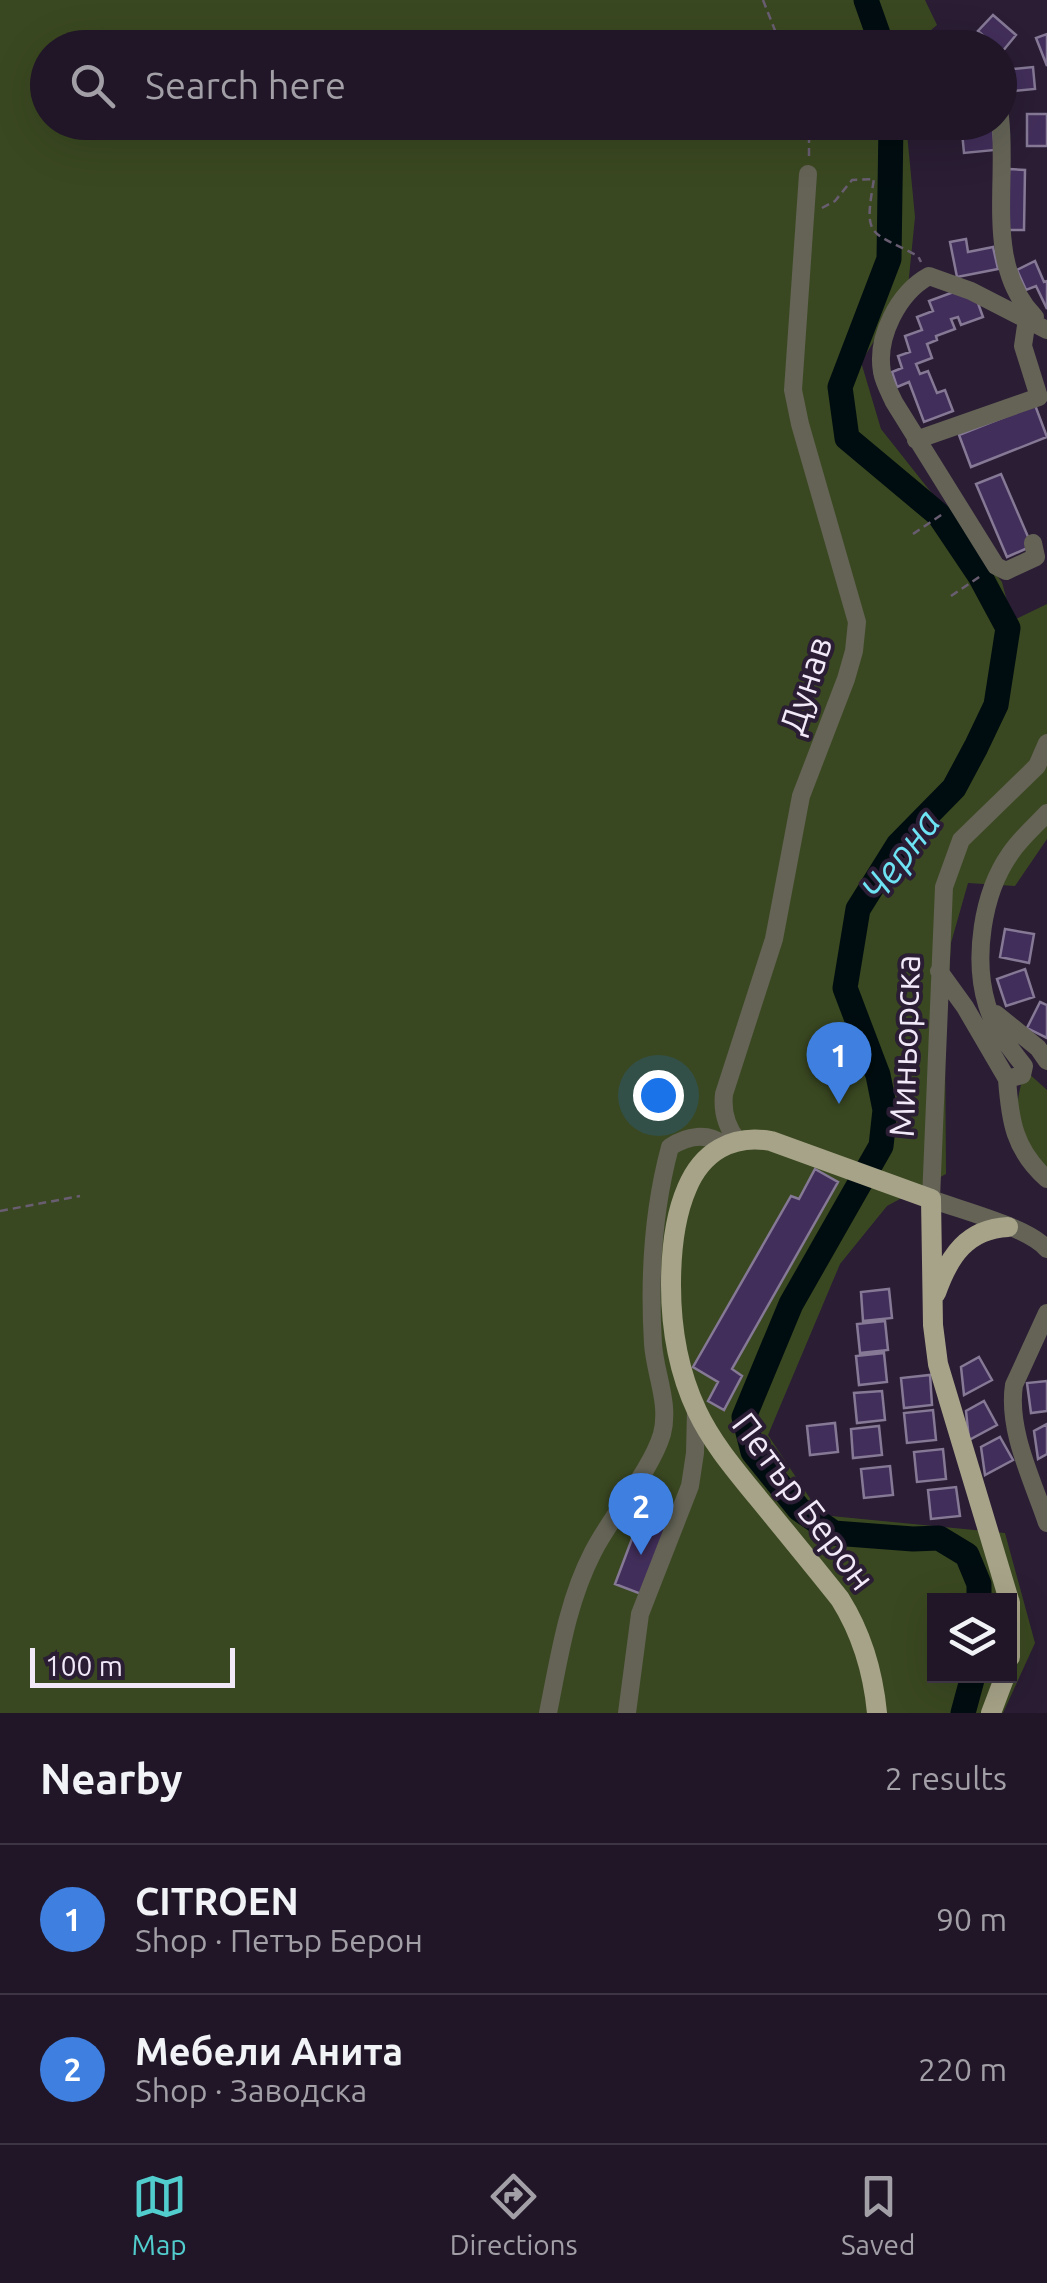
<!DOCTYPE html>
<html lang="en">
<head>
<meta charset="utf-8">
<style>
	body { margin:0; font-family:Ubuntu,sans-serif; background:#281f2f; color:#f1f3f6 }
	.controls { position:absolute; right:30px; bottom:30px; display:grid; overflow:hidden; border-radius:0px; box-shadow:0 10px 40px #0002 }
	.controls button { width:90px; height:90px; display:grid; place-items:center; padding:0; border:0; border-bottom:2px solid #3d3544; background:#201627; color:#f1f3f6; font:50px sans-serif }
	.scale { position:absolute; left:30px; bottom:25px; width:205px; box-sizing:border-box; padding-left:10px; border:5px solid #f1e8f8; border-top:0; font-size:28px; line-height:35px; white-space:nowrap; color:#f1e8f8; -webkit-text-stroke:8px #2a1d34; paint-order:stroke }
	.you { position:absolute; left:658px; top:1095px; width:35px; height:35px; margin:-25px; border:8px solid #fff; border-radius:50%; background:#1a73e8; box-shadow:0 0 0 15px #1a73e833 }
	.badge { display:grid; place-items:center; width:65px; height:65px; border-radius:50%; background:#52cdcd; color:#fff; font-size:32px; font-weight:700 }
	.pin { position:absolute; translate:-50% -82px; filter:drop-shadow(0 2px 5px #0008) }
	.pin::after { content:''; position:absolute; top:52px; width:35px; height:30px; background:inherit; clip-path:polygon(0 0,100% 0,50% 100%) }
	.list { margin:0; padding:0; list-style:none }
	h2 { display:flex; justify-content:space-between; align-items:center; height:130px; margin:0; padding:0 40px; font-size:42px }
	h2 small { font-size:32px; font-weight:400; color:#a29fa7 }
	.list li { display:grid; grid-template-columns:65px 1fr auto; gap:30px; align-items:center; box-sizing:border-box; height:150px; padding:0 40px; border-top:2px solid #3d3544 }
	.list b { display:block; font-size:38px; white-space:nowrap }
	.list p { margin:0; font-size:32px; white-space:nowrap; color:#a29fa7 }
	.list em { font-size:32px; font-style:normal; color:#a29fa7 }
	.icon { flex:none; width:55px; height:55px; fill:none; stroke:currentColor; stroke-width:2; stroke-linecap:round; stroke-linejoin:round }
	.map { position:relative; flex:none; width:1047px; height:1713px; overflow:hidden }
	.search { position:absolute; background:#201627; box-shadow:0 10px 40px #0002; left:30px; right:30px; top:30px; height:110px; display:flex; align-items:center; gap:25px; box-sizing:border-box; padding:0 35px; border-radius:55px; color:#a29fa7; font-size:38px }
	.sheet { height:430px; background:#201627 }
	nav { display:flex; justify-content:space-around; align-items:center; box-sizing:border-box; height:140px; border-top:2px solid #3d3544; background:#201627; font-size:28px; color:#a29fa7 }
	nav a { display:grid; justify-items:center; gap:5px }
	nav .on { color:#52cdcd }
	.map>svg:first-child { display:block }
	.green { fill:#3a4821; fill-rule:evenodd }
	.lines { fill:none; stroke-linecap:round; stroke-linejoin:round }
	.river { stroke:#000d10; stroke-width:25 }
	.building { fill:#422e5a; stroke:#857996; stroke-width:2.5 }
	.path { stroke:#695d72; stroke-width:2.5; stroke-dasharray:8 5; stroke-linecap:butt }
	.minor { stroke:#646356; stroke-width:18 }
	.major { stroke:#a6a388; stroke-width:20 }
	.labels { text-anchor:middle; dominant-baseline:central; stroke-width:8; stroke-linejoin:round; paint-order:stroke }
	.street-label { font-size:35px; fill:#f1e8f8; stroke:#2a1d34 }
	.water-label { font-size:38px; font-style:italic; fill:#6ee3f3; stroke:#2a1d34 }
</style>
</head>
<body>
<div class="map">
<svg width="1047" height="1713" viewBox="0 0 1047 1713">
	<rect width="100%" height="100%" fill="#2a1d34"/>
	<!-- green -->
	<path class="green" d="M0,0H925L937,25L911,47L48,48V122L906,123L915,217L908,287L861,362L881,429L1002,582L1012,621L1047,604V839L1015,886L968,883L951,943L945,1041L946,1174L887,1206L840,1264L768,1435L821,1515L1005,1533L1035,1643L1003,1713H0ZM934,1600H1010V1676H934Z
		M1026,1071L1047,1090V1183C1023,1146 1007,1115 1026,1071Z"/>
	<g class="lines">
		<!-- river -->
		<path class="river" d="M866,0L883,48
			M891,122L889,259L840,387L847,438L939,515L980,576L1008,628L996,705L976,747L954,788L898,845L858,909L845,988L878,1075L885,1110L881,1146L791,1304L744,1417L753,1452L799,1509L834,1533L913,1539L939,1538L967,1555L979,1584V1600
			M963,1713L973,1676"/>
	</g>
	<!-- building -->
	<path class="building" d="M993,15L1016,35L1002,52L978,31Z
		M1047,34V66L1036,38Z
		M1033,67L1035,89L1004,92L1002,70Z
		M1027,114H1047V146H1027Z
		M993,129L995,150L964,153L962,132Z
		M1009,169L1025,170L1024,230H1007Z
		M966,239L968,252L993,247L998,269L957,277L950,242Z
		M1035,261L1044,282L1047,281V309L1036,286L1026,290L1017,270Z
		M959,290L974,292L983,317L961,325L958,317L951,319L955,329L936,336L937,340L927,344L932,358L916,364L920,374L928,371L937,393L945,390L953,411L924,422L909,382L897,387L892,372L902,368L898,356L910,352L905,336L922,330L917,317L933,311L929,301Z
		M1035,405L1047,437L971,467L959,435Z
		M1001,474L1032,546L1007,557L976,484Z
		M1005,929L1034,934L1029,963L1000,957Z
		M1025,969L1034,997L1006,1006L997,979Z
		M1040,1002L1047,1005V1038L1027,1028Z
		M815,1169L838,1182L732,1369L742,1376L724,1410L708,1401L718,1382L693,1367L791,1196L799,1199Z
		M889,1289L892,1318L863,1321L861,1292Z
		M885,1321L888,1350L860,1353L857,1324Z
		M884,1353L887,1382L859,1385L856,1356Z
		M979,1357L992,1380L964,1395L961,1367Z
		M930,1375L932,1405L904,1408L901,1378Z
		M1047,1381V1411L1031,1413L1027,1383Z
		M882,1391L885,1420L857,1423L854,1393Z
		M984,1401L997,1425L969,1440L966,1411Z
		M933,1410L936,1440L907,1443L904,1413Z
		M835,1423L838,1452L810,1455L807,1426Z
		M1047,1424V1454L1038,1459L1034,1431Z
		M879,1426L882,1455L853,1458L851,1429Z
		M1000,1437L1013,1460L985,1475L981,1447Z
		M943,1449L946,1479L917,1482L914,1452Z
		M890,1466L893,1495L864,1498L861,1469Z
		M956,1487L960,1516L931,1519L928,1490Z
		M641,1515L667,1525L641,1594L615,1584Z"/>
	<g class="lines">
		<!-- path -->
		<path class="path" d="M763,0L782,48
			M809,122V161
			M822,208L835,201L852,180L874,179C864,238 868,230 918,256L921,262
			M913,534L944,513
			M951,596L982,575
			M0,1211L80,1196"/>
		<!-- minor -->
		<path class="minor" d="M1000,117C1008,183 984,266 1035,317
			M916,440L1039,397L1023,346L1027,319
			M1033,543L1036,557L1006,571L996,566L894,402C890,393 884,383 882,372C876,337 898,293 929,276L971,291L1047,330
			M1047,743L1037,766L961,840L944,887L931,1199C960,1210 1028,1227 1047,1249
			M1047,813C1035,826 1020,839 1010,854C982,894 973,959 987,1005C994,1028 1009,1047 1024,1066L1022,1075L1007,1079C1010,1120 1014,1150 1047,1179
			M939,971L965,1007L1007,1079
			M996,1014L1038,1048L1047,1061
			M737,1140C726,1126 722,1112 724,1094L774,939L801,796L846,679L854,651L857,622L800,424L793,390L808,174
			M1047,1313L1014,1385C1007,1430 1033,1481 1047,1523
			M548,1713C559,1659 567,1602 593,1552C611,1516 651,1471 662,1434C670,1403 655,1374 653,1344C649,1278 653,1210 670,1147C687,1136 707,1132 724,1145
			M627,1713L640,1614L690,1486L695,1453L696,1410"/>
		<!-- major -->
		<path class="major" d="M936,1293C949,1256 967,1229 1008,1227
			M1010,1602V1657
			M877,1713C873,1671 862,1634 840,1599C813,1565 785,1531 758,1498C736,1471 712,1443 697,1411C679,1373 671,1328 671,1285C671,1253 674,1218 687,1188C702,1152 732,1134 771,1141L931,1199L933,1325L938,1364L1009,1600
			M991,1713L1005,1676"/>
	</g>
	<g class="labels">
		<!-- street labels -->
		<g class="street-label">
			<text transform="translate(805 685) rotate(-72)">Дунав</text>
			<text transform="translate(904 1046) rotate(-88)">Миньорска</text>
			<text transform="translate(804 1501) rotate(53)">Петър Берон</text>
		</g>
		<!-- water labels -->
		<g class="water-label">
			<text transform="translate(900 855) rotate(-53)">Черна</text>
		</g>
	</g>
</svg>
<div class="controls">
<button><svg class="icon" aria-label="layers" viewBox="0 0 24 24"><path d="M12 4l9 5-9 5-9-5zM3 14l9 5 9-5"/></svg></button>
</div>
<div class="scale">100 m</div>
<div class="you"></div>
<div class="pin badge" style="left:839px;top:1104px;background:#3f7fe0">1</div>
<div class="pin badge" style="left:641px;top:1555px;background:#3f7fe0">2</div>
<div class="search"><svg class="icon" aria-label="search" viewBox="0 0 24 24"><circle cx="10" cy="10" r="6"/><path d="M15 15l6 6"/></svg>Search here</div>
</div>
<section class="sheet">
<h2>Nearby<small>2 results</small></h2>
<ul class="list">
<li><span class="badge" style="background:#3f7fe0">1</span><div><b>CITROEN</b><p>Shop · Петър Берон</p></div><em>90 m</em></li>
<li><span class="badge" style="background:#3f7fe0">2</span><div><b>Мебели Анита</b><p>Shop · Заводска</p></div><em>220 m</em></li>
</ul>
</section>
<nav>
<a class="on"><svg class="icon" aria-label="map" viewBox="0 0 24 24"><path d="M3 6l6-2 6 2 6-2v14l-6 2-6-2-6 2zM9 4v14M15 6v14"/></svg>Map</a>
<a><svg class="icon" aria-label="directions" viewBox="0 0 24 24"><path d="M12 3l9 9-9 9-9-9zM9 14v-3h6M13 9l2 2-2 2"/></svg>Directions</a>
<a><svg class="icon" aria-label="saved" viewBox="0 0 24 24"><path d="M7 4h10v16l-5-4-5 4z"/></svg>Saved</a>
</nav>
</body>
</html>
